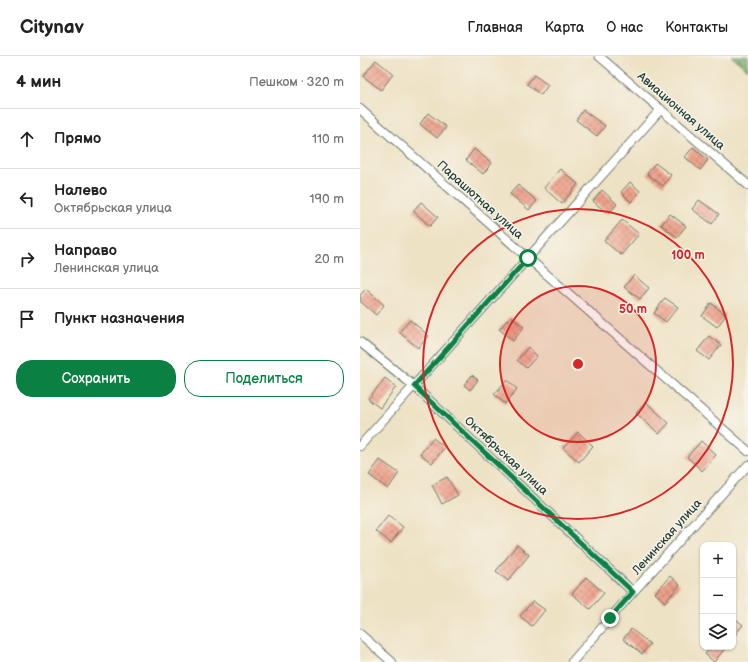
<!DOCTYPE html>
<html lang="ru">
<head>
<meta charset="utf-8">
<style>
	body { margin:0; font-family:"Balsamiq Sans",sans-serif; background:#f6f6f6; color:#222 }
	.controls { position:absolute; right:12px; bottom:12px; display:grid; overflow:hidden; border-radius:8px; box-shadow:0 1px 3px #0004 }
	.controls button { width:36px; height:36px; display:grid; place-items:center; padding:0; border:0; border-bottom:1px solid #e0e0e0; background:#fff; color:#222; font:20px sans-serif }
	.stop { position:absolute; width:12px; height:12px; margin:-9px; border:3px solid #0b8043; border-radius:50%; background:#fff }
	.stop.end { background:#0b8043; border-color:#fff; box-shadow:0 1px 4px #0008 }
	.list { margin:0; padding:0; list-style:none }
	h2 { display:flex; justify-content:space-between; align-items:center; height:52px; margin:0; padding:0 16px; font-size:17px }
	h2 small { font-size:13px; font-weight:400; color:#767676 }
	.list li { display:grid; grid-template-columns:26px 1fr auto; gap:12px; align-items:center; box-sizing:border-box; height:60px; padding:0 16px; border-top:1px solid #e0e0e0 }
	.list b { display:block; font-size:15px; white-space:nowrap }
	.list p { margin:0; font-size:13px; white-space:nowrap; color:#767676 }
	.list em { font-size:13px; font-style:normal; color:#767676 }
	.actions { display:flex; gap:8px; padding:12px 16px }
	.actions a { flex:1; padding:9px 0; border:1px solid #0b8043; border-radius:16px; text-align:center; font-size:14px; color:#0b8043 }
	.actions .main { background:#0b8043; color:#fff }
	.icon { flex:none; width:22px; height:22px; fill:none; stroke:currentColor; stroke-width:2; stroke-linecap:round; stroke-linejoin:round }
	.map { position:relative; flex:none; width:388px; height:606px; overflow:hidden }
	header { display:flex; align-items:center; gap:24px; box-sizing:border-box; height:56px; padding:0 20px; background:#fff; border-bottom:1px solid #e0e0e0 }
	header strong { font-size:19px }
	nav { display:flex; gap:22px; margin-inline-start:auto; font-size:14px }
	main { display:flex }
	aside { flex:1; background:#fff }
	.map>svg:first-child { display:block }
	.forest { fill:url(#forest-firs); stroke:#4c7550 }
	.building { fill:url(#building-cross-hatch) }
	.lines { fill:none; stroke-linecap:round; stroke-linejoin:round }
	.minor-casing { stroke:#677767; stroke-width:10 }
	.minor { stroke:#fff; stroke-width:8 }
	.route { stroke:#0b8043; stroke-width:5 }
	.ring { fill:none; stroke:#d62828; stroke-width:2 }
	.labels { text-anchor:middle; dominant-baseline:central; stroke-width:3; stroke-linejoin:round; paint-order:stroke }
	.street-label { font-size:12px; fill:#1f3d34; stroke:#f7f3e8 }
	.centre { fill:#d62828; stroke:#f7f3e8; stroke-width:2 }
	.ring-label { font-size:12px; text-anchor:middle; font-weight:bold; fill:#d62828; stroke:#f7f3e8; stroke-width:3; stroke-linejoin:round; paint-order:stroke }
</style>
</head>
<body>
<header>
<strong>Citynav</strong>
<nav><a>Главная</a><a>Карта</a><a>О нас</a><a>Контакты</a></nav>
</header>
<main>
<aside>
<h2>4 мин<small>Пешком · 320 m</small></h2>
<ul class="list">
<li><svg class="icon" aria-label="ahead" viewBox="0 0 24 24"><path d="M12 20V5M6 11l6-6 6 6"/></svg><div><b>Прямо</b></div><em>110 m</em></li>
<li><svg class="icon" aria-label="left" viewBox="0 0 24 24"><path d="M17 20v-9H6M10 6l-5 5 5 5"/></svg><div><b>Налево</b><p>Октябрьская улица</p></div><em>190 m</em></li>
<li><svg class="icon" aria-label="right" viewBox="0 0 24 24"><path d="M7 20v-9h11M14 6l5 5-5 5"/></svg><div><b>Направо</b><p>Ленинская улица</p></div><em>20 m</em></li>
<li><svg class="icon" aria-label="arrive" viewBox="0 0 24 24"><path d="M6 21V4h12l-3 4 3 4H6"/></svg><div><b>Пункт назначения</b></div></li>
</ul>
<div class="actions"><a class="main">Сохранить</a><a>Поделиться</a></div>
</aside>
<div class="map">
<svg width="388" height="606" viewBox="0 0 388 606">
	<defs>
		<pattern id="forest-firs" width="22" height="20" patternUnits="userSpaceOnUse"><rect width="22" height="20" fill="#78ad6b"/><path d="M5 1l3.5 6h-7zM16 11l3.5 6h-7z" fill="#628e59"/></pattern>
		<pattern id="building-cross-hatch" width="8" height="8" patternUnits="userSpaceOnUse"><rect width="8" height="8" fill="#efa18b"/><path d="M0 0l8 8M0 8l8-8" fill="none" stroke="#c18472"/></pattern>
	</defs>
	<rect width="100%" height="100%" fill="#f7f3e8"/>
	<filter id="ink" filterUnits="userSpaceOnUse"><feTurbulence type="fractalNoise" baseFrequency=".025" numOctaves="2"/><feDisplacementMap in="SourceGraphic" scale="8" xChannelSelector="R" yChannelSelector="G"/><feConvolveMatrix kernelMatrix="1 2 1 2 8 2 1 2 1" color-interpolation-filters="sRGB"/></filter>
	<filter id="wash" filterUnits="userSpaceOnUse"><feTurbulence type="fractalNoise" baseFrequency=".012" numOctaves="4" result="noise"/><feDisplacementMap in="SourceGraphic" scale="16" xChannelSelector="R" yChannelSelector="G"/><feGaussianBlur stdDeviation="0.9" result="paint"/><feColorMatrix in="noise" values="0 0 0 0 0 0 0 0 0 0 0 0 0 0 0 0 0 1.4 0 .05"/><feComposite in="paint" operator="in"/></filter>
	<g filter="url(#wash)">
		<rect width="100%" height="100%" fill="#eee2c5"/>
		<!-- forest -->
		<path class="forest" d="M371,0H388V14Z"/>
		<g id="blocks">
			<!-- building -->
			<path class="building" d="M16,4L33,18L21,34L3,20Z
				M174,19L188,29L181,39L167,28Z
				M223,54L245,70L237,80L216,64Z
				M68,57L86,71L77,82L60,68Z
				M333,91L348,104L340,114L325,101Z
				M114,93L132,107L123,118L106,104Z
				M295,107L311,119L303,130L287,118Z
				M200,113L218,128L202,148L184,132Z
				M270,126L280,135L271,146L261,136Z
				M158,129L177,145L169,154L150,138Z
				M242,134L257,148L248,158L233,145Z
				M339,144L359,158L352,168L332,153Z
				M61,146L78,161L70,170L53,155Z
				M310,158L326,170L317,181L301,169Z
				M262,164L279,178L261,199L244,185Z
				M274,219L289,232L280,243L264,231Z
				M6,233L24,249L16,259L0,245V239Z
				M305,242L318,251L306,266L294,257Z
				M351,247L366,259L357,271L342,260Z
				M151,260L164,271L153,285L139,273Z
				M50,264L69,280L58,292L39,276Z
				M349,280L361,289L349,304L337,295Z
				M168,291L177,300L166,312L157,304Z
				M112,319L118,324L110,334L104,329Z
				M25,322L36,331L20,352L8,343Z
				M147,324L157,333L145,348L134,338Z
				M286,346L309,367L299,378L276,357Z
				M218,376L233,390L219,406L203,392Z
				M73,382L85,391L72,407L60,398Z
				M341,385L356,399L342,415L327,401Z
				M20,404L39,417L28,433L9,419Z
				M87,421L98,439L82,448L72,429Z
				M28,460L43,471L31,487L16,475Z
				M157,489L169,499L148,525L136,515Z
				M310,520L320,529L305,546L295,537Z
				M226,521L244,537L230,553L212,538Z
				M173,545L185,554L172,570L160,560Z
				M373,561L383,569L373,581Z
				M271,573L290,588L282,598L263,583Z
				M351,591H366L354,606L345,598Z"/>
		</g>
	</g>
	<g filter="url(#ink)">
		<use href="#blocks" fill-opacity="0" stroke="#677767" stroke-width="1"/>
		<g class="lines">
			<defs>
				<path id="minor" d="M239,0L388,129
					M0,53L168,202L388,395
					M0,286L54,330L273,536
					M0,390L301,53
					M0,578L32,606
					M212,606L273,536L388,409"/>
			</defs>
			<!-- minor casing -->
			<use href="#minor" class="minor-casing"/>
			<!-- minor -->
			<use href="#minor" class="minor"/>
		</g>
	</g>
	<g class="lines" filter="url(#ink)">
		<!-- route -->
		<path class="route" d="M168,202L54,330L273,536L250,562"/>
	</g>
	<!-- distance rings -->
	<circle cx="218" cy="308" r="78" fill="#d62828" fill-opacity=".12"/>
	<g class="ring">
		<circle cx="218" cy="308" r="78"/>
		<circle cx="218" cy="308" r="155"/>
	</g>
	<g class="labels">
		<!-- street labels -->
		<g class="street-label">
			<text transform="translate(321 55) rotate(41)">Авиационная улица</text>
			<text transform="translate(120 144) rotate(42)">Парашютная улица</text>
			<text transform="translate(146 400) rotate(43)">Октябрьская улица</text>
			<text transform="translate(307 481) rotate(-48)">Ленинская улица</text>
		</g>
	</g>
	<circle cx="218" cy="308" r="6" class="centre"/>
	<g class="ring-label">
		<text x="328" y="203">100 m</text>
		<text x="273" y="257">50 m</text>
	</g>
</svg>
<div class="controls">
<button>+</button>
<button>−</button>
<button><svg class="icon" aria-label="layers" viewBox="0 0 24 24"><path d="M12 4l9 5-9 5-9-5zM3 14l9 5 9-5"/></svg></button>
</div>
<div class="stop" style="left:168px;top:202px"></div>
<div class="stop end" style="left:250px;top:562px"></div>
</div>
</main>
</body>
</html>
